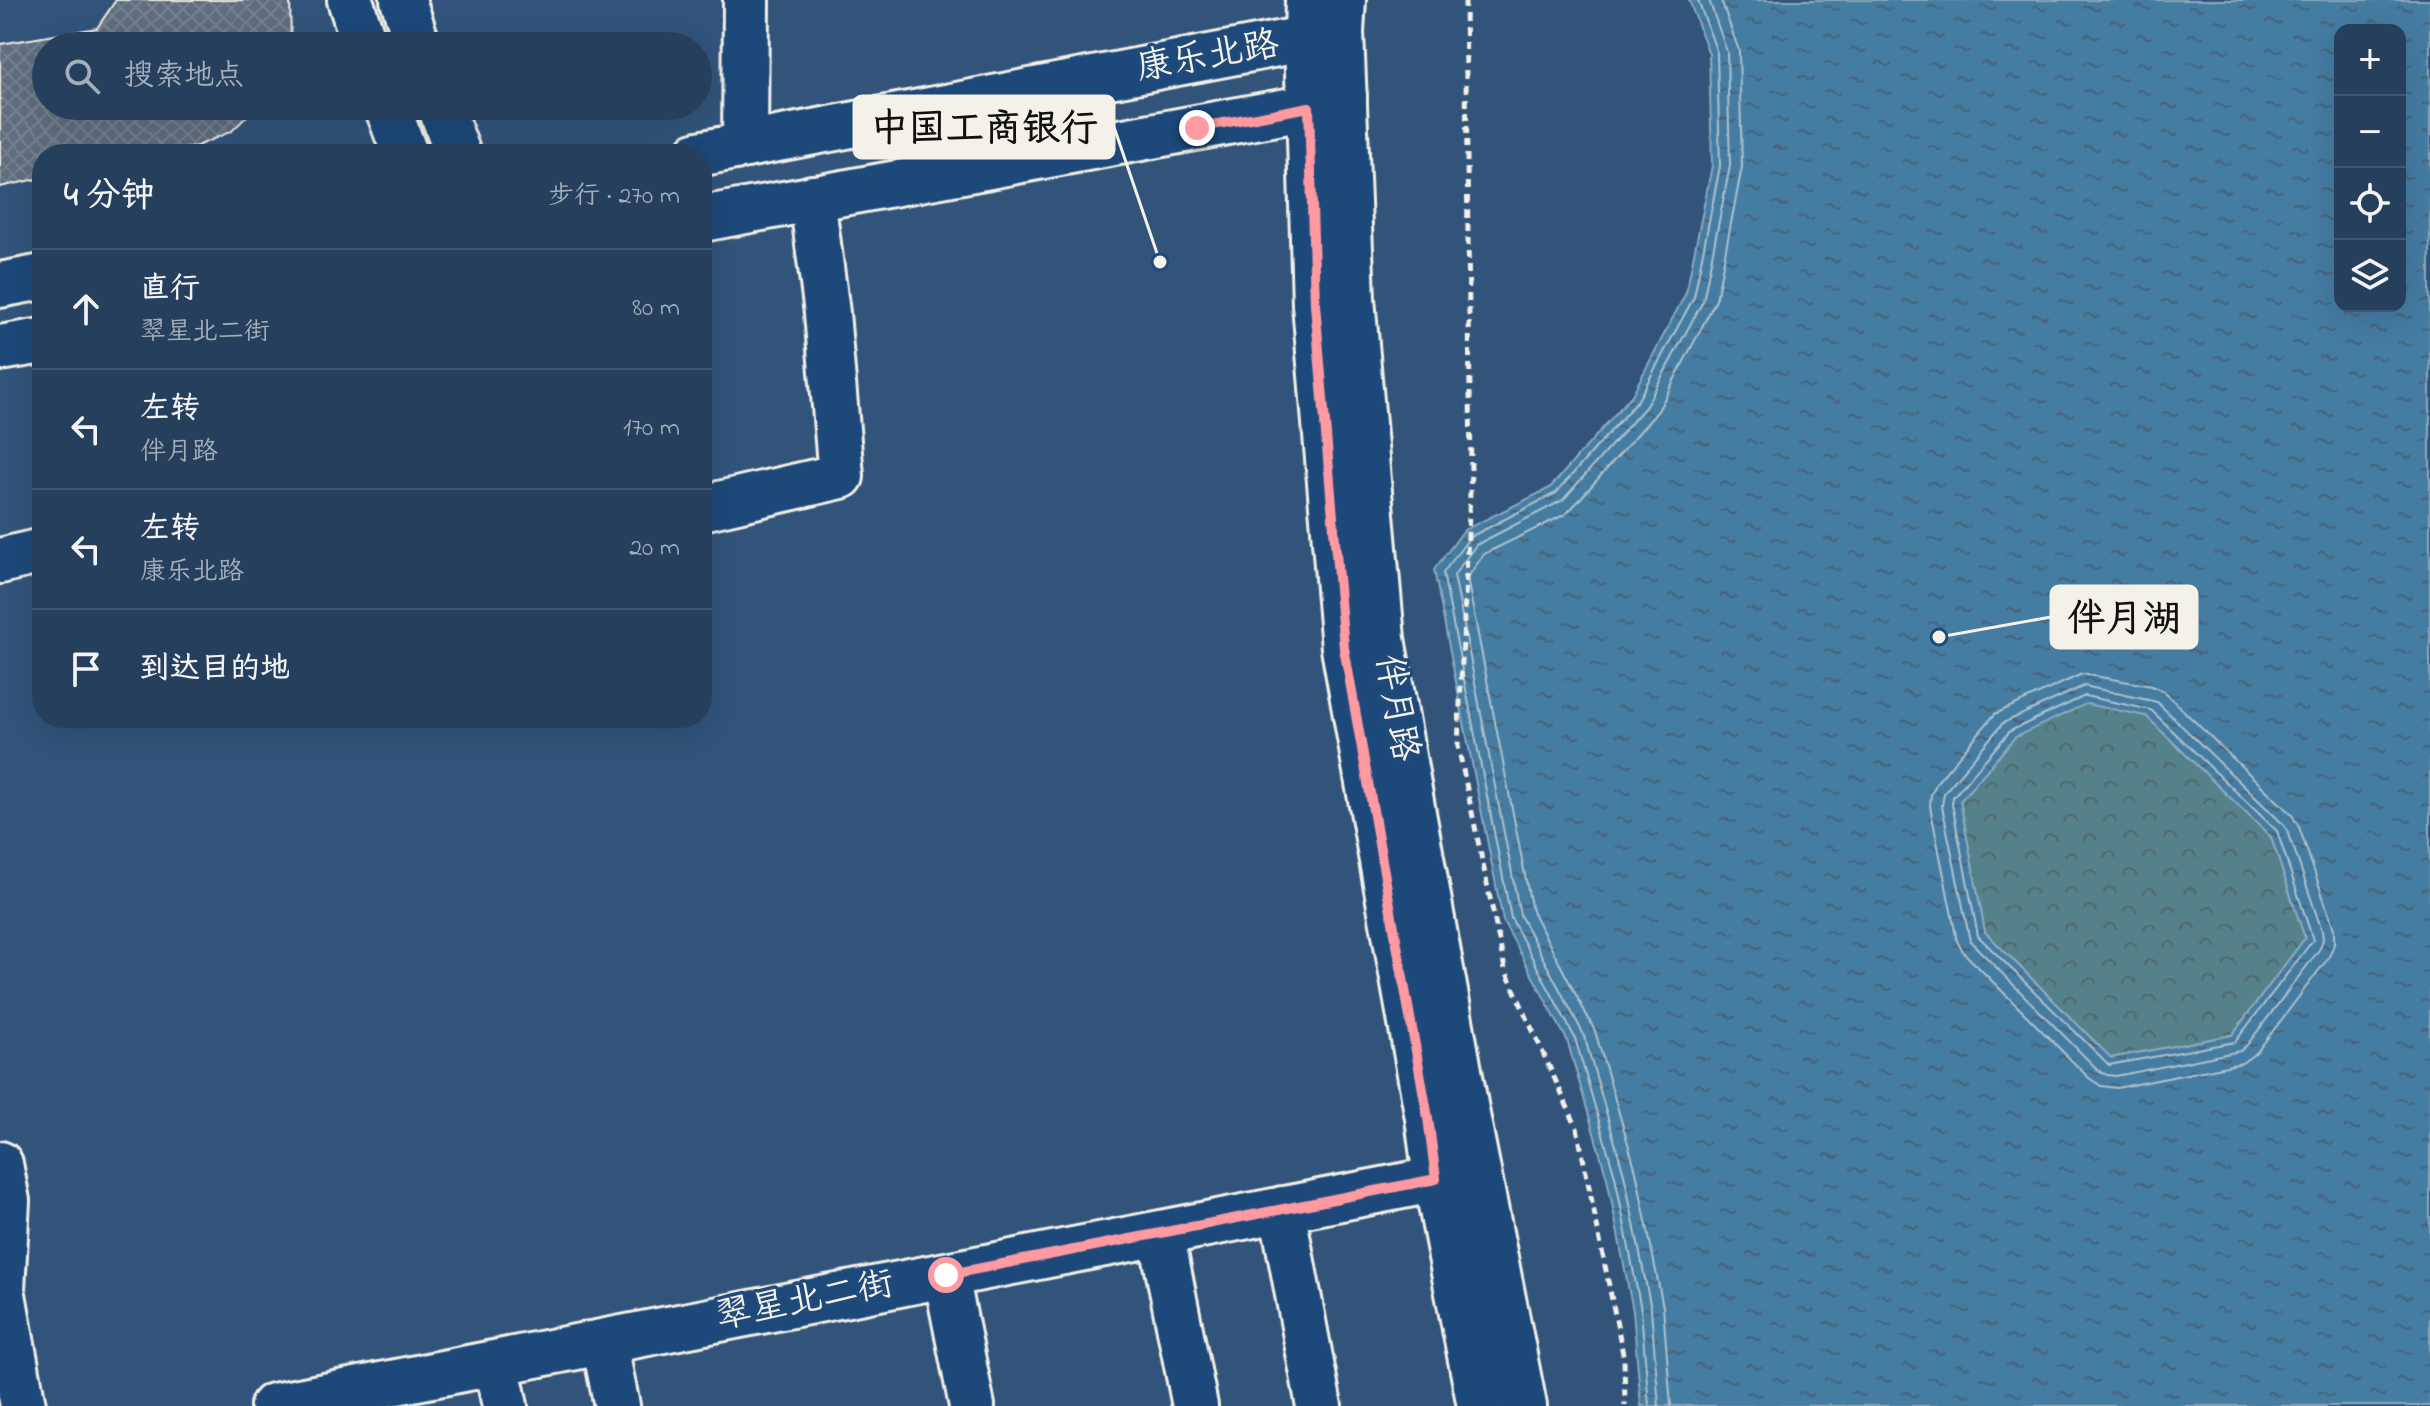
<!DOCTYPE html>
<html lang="zh">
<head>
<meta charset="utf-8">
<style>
	body { margin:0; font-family:"Indie Flower","LXGW WenKai TC",sans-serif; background:#2e4662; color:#f1f3f6 }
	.controls { position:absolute; right:24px; top:24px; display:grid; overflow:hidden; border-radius:16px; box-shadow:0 8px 32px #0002 }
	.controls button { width:72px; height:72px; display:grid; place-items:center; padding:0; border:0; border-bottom:2px solid #425872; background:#263f5c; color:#f1f3f6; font:40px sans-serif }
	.stop { position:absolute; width:24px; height:24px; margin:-18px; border:6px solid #ff9aa2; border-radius:50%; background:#fff }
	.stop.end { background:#ff9aa2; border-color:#fff; box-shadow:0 2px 8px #0008 }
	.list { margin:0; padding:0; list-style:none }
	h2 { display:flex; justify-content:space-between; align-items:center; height:104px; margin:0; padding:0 32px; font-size:34px }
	h2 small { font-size:26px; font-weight:400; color:#a4afbb }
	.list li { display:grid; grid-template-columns:52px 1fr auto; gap:24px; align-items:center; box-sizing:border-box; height:120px; padding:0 32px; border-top:2px solid #425872 }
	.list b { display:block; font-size:30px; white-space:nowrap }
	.list p { margin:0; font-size:26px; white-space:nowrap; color:#a4afbb }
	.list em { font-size:26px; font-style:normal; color:#a4afbb }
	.icon { flex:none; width:44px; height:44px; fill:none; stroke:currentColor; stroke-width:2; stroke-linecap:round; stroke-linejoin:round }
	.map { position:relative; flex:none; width:2430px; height:1406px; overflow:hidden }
	.search { position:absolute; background:#263f5c; box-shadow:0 8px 32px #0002; left:32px; top:32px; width:680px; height:88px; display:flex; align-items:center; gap:20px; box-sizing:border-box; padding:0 28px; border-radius:44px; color:#a4afbb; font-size:30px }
	.panel { position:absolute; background:#263f5c; box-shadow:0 8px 32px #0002; left:32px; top:144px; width:680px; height:584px; border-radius:32px }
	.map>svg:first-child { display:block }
	.forest { fill:url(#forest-crowns); stroke:#a4b9b9; stroke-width:2 }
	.water { fill:url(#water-ripples); stroke:#8baabe; stroke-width:2; fill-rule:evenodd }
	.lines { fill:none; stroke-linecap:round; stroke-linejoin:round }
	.shore { stroke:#aec2cc; stroke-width:2 }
	.building { fill:url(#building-cross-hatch); stroke:#f4f1e8; stroke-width:2 }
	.minor-casing { stroke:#f4f1e8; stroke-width:50 }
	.major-casing { stroke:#f4f1e8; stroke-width:50 }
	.path { stroke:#f4f1e8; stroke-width:5; stroke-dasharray:8 6; stroke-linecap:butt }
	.minor { stroke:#1f4a7a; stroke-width:44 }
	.major { stroke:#1f4a7a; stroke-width:44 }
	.route { stroke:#ff9aa2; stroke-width:10 }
	.labels { text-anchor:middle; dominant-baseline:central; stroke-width:7; stroke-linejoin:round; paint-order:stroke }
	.street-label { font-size:36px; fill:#f4f1e8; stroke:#1f4a7a }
	.leader { fill:none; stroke:#f4f1e8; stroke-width:3 }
	.callout-dot { fill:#f4f1e8; stroke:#1f4a7a; stroke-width:3 }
	.callout { fill:#f4f1e8; stroke:#f4f1e8; stroke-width:3 }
	.callout-label { font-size:38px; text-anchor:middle; font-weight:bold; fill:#111 }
</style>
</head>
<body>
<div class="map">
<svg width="2430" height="1406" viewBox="0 0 2430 1406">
	<defs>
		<pattern id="forest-crowns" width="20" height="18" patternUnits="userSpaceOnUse" patternTransform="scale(2)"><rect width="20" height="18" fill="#54818a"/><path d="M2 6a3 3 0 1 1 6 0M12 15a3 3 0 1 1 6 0" fill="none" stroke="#4f676b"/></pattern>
		<pattern id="water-ripples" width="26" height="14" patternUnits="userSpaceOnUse" patternTransform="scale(2)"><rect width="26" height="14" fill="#457ba2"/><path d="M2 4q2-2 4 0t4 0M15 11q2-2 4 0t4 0" fill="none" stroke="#476479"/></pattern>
		<pattern id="building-cross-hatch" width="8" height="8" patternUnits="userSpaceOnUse" patternTransform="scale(2)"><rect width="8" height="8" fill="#5e6d7e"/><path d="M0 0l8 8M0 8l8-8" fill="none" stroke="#768290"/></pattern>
	</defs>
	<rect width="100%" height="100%" fill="#32547b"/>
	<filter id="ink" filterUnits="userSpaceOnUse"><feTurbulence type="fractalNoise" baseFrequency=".0125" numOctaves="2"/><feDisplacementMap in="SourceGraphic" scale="16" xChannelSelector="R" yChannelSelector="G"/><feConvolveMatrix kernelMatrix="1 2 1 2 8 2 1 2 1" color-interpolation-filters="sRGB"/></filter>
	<g filter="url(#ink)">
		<!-- forest -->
		<path class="forest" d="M2086,703L2146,716L2271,837L2305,938L2232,1035L2111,1058L1985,932L1960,801L2015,737Z"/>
		<!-- water -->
		<path class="water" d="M1689,0H2430V1406H1641L1633,1311L1607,1178L1567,1040L1503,921L1434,570L1464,530L1550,488L1632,395L1686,293L1712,166L1709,54ZM2340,30H2400V306H2340ZM2086,704L2146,716L2271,837L2305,938L2232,1035L2111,1058L1985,932L1960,801L2015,737Z"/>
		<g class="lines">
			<!-- shore -->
			<path class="shore" d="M2082,674L2152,686L2164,692L2292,815L2299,827L2334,929V944L2329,957L2257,1052L2242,1063L2117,1088L2101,1086L2089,1078L1964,953L1957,941L1930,806L1931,794L1937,782L1995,714Z
				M2084,686L2157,702L2283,824L2288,831L2322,931L2323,940L2319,950L2247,1045L2240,1051L2116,1076L2107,1075L2098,1070L1970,941L1942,806L1944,793L2003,723Z
				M2085,696L2151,710L2277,831L2313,940L2235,1042L2109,1065L1978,936L1952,804L1953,797L2010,731Z
				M1649,1406L1641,1310L1615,1176L1575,1038L1511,918L1443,573L1470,537L1556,493L1638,400L1694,297L1720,166L1717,53L1698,0
				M1659,1406L1651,1309L1624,1174L1584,1035L1520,915L1454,575L1476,545L1563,500L1646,406L1703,301L1730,166L1727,52L1709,0
				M1671,1406L1663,1307L1636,1171L1595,1031L1532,911L1467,578L1484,554L1564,515L1572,508L1658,411L1716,300L1742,167L1739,51L1721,0"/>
		</g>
		<!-- building -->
		<path class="building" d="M116,0H290L291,42L289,46H46V106H257L232,131L197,146L157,154H42V178L0,187V44L97,28Z"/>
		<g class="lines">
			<defs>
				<path id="minor" d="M350,0L365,46
					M403,0L418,46
					M1308,0L1307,40L1315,304L1344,648L1428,1118L1436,1179L1480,1406
					M1343,0L1341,32L1352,299L1382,639L1466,1110L1524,1406
					M387,106L405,154
					M440,106L458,154
					M745,145L746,0
					M702,508L841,476L827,313L812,198
					M0,561L42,551
					M0,1164L7,1201L2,1289L23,1406
					M1282,1209L1319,1406
					M1161,1233L1195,1406
					M946,1275L972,1406
					M604,1342L617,1406
					M496,1363L505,1406
					M273,1406L1464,1174"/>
				<path id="major" d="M698,154L1341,32
					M702,219L1309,107L1344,96
					M0,285L42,277
					M0,348L42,341"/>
			</defs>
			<!-- minor casing -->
			<use href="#minor" class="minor-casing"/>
			<!-- major casing -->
			<use href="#major" class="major-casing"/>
			<!-- path -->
			<path class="path" d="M1465,0L1471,471L1458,746L1505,969L1577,1128L1624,1359L1625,1406"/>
			<!-- minor -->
			<use href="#minor" class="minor"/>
			<!-- major -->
			<use href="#major" class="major"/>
		</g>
	</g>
	<g class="lines" filter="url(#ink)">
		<!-- route -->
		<path class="route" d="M946,1275L1436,1179L1428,1118L1344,648L1315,304L1309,107L1197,128"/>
	</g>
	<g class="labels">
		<!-- street labels -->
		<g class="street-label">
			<text transform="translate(1208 58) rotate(-10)">康乐北路</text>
			<text transform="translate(1395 708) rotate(80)">伴月路</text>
			<text transform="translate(805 1302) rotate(-11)">翠星北二街</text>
		</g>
	</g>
	<!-- callouts -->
	<path class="leader" d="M1160 262L1114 127M1939 637L2051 617"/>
	<g class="callout-dot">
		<circle cx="1160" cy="262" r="8"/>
		<circle cx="1939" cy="637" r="8"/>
	</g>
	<g class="callout">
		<rect x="854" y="96" width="260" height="62" rx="8"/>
		<rect x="2051" y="586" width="146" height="62" rx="8"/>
	</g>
	<g class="callout-label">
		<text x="984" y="140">中国工商银行</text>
		<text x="2124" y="630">伴月湖</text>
	</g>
</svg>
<div class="controls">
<button>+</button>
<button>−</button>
<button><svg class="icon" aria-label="locate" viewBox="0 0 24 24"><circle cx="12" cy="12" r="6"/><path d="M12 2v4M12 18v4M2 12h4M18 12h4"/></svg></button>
<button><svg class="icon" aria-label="layers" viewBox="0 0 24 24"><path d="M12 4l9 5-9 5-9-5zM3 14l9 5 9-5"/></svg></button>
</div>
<div class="stop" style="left:946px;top:1275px"></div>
<div class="stop end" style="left:1197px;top:128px"></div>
<div class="search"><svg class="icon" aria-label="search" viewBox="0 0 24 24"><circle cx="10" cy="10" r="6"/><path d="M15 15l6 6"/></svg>搜索地点</div>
<section class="panel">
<h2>4 分钟<small>步行 · 270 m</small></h2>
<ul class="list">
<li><svg class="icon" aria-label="ahead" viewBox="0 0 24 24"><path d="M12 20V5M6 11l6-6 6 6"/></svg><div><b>直行</b><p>翠星北二街</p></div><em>80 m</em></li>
<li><svg class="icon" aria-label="left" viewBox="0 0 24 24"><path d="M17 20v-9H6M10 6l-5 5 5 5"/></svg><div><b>左转</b><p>伴月路</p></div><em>170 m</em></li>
<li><svg class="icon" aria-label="left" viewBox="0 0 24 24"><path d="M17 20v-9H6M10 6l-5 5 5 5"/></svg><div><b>左转</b><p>康乐北路</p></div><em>20 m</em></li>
<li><svg class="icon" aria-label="arrive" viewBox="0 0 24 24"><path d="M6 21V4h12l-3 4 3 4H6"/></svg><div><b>到达目的地</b></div></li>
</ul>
</section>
</div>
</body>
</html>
